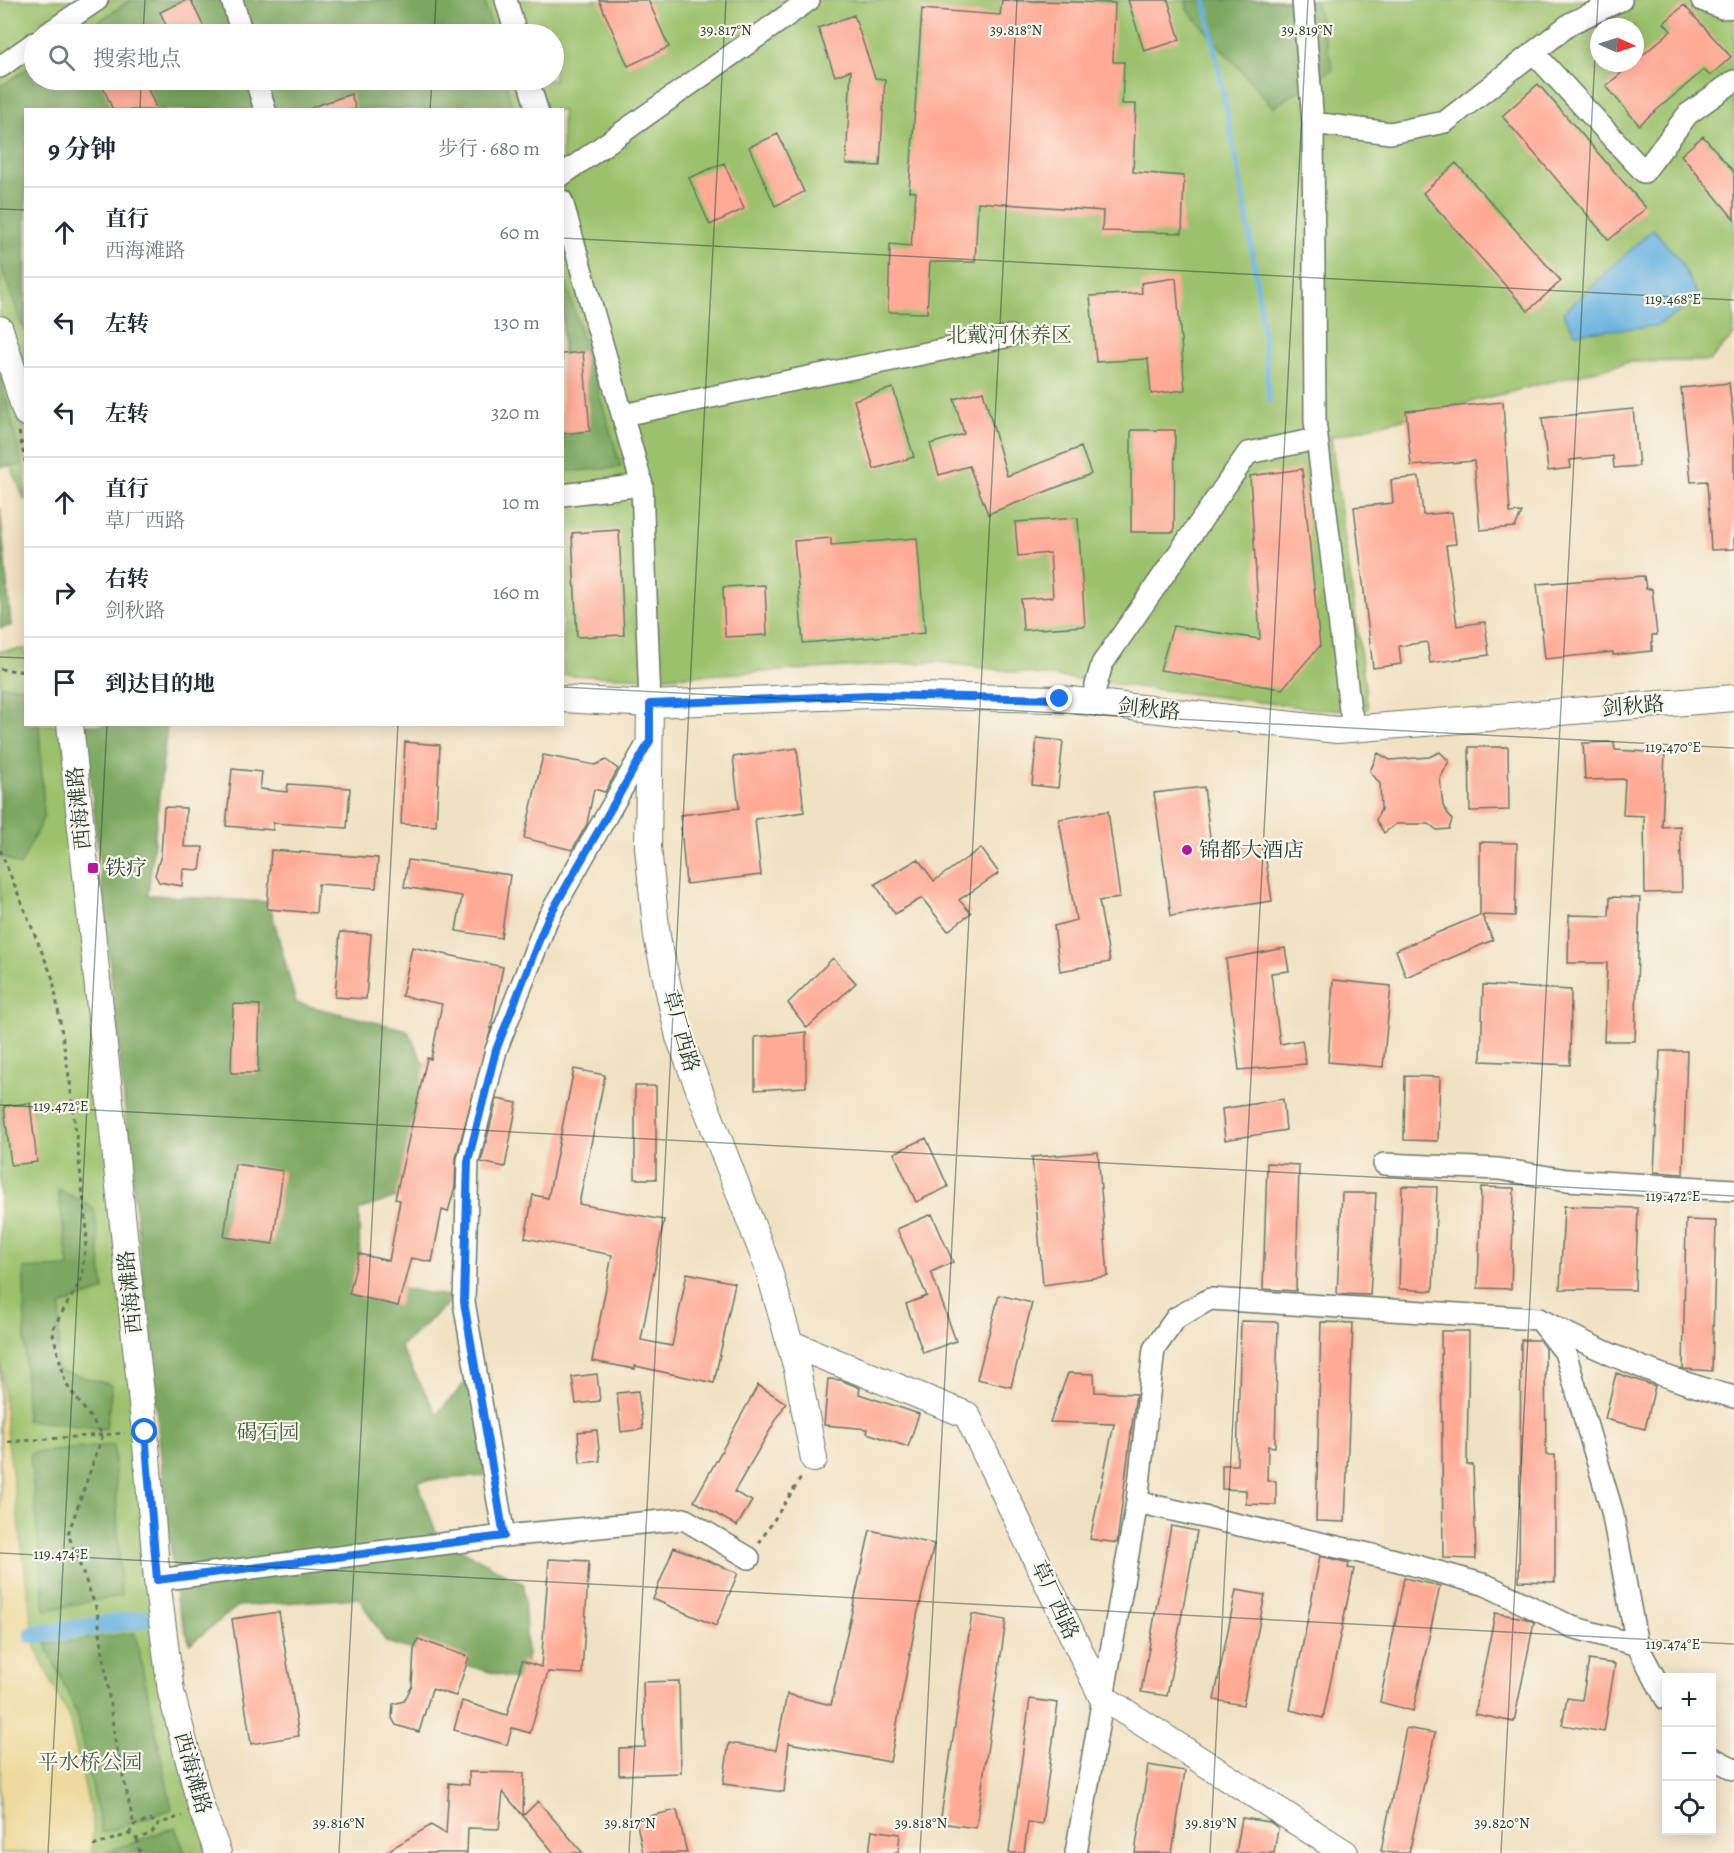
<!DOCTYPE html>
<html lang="zh">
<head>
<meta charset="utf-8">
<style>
	body { margin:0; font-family:Alegreya,"Noto Serif SC",serif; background:#f6f6f7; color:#1f2937 }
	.controls { position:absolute; right:18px; bottom:18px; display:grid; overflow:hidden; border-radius:0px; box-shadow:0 3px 15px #0003 }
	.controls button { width:54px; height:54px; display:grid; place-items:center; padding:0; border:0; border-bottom:2px solid #e0e1e3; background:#fff; color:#1f2937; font:30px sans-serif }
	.compass { position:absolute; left:1590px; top:18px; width:54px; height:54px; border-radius:50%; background:#fff; box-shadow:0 3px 15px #0003; rotate:93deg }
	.stop { position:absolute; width:18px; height:18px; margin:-14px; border:4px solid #1a73e8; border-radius:50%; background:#fff }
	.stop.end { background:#1a73e8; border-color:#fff; box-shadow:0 2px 6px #0008 }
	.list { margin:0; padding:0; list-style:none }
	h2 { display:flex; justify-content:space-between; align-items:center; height:78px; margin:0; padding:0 24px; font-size:26px }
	h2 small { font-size:20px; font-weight:400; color:#747a83 }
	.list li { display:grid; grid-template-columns:39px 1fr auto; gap:18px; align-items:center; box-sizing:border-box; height:90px; padding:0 24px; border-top:2px solid #e0e1e3 }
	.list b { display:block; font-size:22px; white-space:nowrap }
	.list p { margin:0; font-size:20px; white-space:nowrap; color:#747a83 }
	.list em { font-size:20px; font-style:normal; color:#747a83 }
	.icon { flex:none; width:33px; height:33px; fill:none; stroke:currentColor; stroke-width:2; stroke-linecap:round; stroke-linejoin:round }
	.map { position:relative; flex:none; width:1734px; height:1853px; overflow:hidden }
	.search { position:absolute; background:#fff; box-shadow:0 3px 15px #0003; left:24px; top:24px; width:540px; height:66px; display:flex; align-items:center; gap:15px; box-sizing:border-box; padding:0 21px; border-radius:33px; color:#747a83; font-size:22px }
	.panel { position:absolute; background:#fff; box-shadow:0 3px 15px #0003; left:24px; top:108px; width:540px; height:618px; border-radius:0px }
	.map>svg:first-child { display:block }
	.green { fill:#9bc16c; stroke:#5d7f50; stroke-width:1.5; fill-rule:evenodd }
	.forest { fill:#7ca760; stroke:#4e724a; stroke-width:1.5 }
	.sand { fill:#eeda9e; stroke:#868c69; stroke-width:1.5 }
	.water { fill:#69b2e0; stroke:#44788a; stroke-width:1.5 }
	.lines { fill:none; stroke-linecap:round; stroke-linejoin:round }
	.stream { stroke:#69b2e0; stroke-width:5 }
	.canal { stroke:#69b2e0; stroke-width:18 }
	.building { fill:#feaa95 }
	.minor-casing { stroke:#687666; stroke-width:24 }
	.major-casing { stroke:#687666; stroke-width:28 }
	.path { stroke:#687666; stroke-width:3; stroke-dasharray:4.5 4.5; stroke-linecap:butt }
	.minor { stroke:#fff; stroke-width:21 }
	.major { stroke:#fff; stroke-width:26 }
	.route { stroke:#1a73e8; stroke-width:8 }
	.ticks { fill:none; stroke:#1f3d34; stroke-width:1.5; stroke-opacity:0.45 }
	.poi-dot { fill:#b5179e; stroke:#fbf7ec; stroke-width:2 }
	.labels { text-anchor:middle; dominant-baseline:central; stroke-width:4.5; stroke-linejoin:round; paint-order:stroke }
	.park-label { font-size:21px; fill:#3e5e42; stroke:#fbf7ec }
	.street-label { font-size:21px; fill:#1f3d34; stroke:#fbf7ec }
	.poi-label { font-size:21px; fill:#1f3d34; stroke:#fbf7ec; text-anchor:start }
	.ticks-label { font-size:15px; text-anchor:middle; fill:#1f3d34; stroke:#fbf7ec; stroke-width:4.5; stroke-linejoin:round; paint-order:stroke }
</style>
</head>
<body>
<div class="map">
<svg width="1734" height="1853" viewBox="0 0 1734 1853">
	<rect width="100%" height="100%" fill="#fbf7ec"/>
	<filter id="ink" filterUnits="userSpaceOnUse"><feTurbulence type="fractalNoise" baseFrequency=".0167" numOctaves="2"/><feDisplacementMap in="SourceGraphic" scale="12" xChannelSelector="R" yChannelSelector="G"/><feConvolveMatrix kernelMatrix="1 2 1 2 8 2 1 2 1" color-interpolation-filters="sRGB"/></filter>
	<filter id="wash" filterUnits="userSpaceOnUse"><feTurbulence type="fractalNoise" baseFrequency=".008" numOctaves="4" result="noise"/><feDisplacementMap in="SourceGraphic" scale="24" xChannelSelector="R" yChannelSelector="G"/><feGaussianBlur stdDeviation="1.35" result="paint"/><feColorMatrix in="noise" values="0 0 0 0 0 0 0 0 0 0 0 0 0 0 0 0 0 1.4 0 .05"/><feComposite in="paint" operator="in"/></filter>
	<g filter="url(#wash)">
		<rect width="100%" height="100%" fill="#f1e1c3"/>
		<!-- green -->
		<path class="green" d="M0,0H1734V335L1709,361L1629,362L1331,437L1368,709L1324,710L937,662L650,678L563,675L562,110H26L25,501L5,453L0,454ZM1599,27H1635V63H1599ZM34,34H554V80H34Z
			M25,649L26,724L62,725L163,1676L212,1853H0V651Z"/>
		<!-- forest -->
		<path class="forest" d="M131,0H484L493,34H79Z
			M1186,0H1315L1333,69L1273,107L1187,9Z
			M34,64V80H505L513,109L26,110L25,333L0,263V87Z
			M563,273L621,467L563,472Z
			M0,370L22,465L0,467Z
			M0,508L11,626L0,628Z
			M0,686L25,687L26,724L39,725L44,816L20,866L0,855Z
			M85,725H167L148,895L269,902L296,1003L407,1030L431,1077L405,1194L359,1210L360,1282L455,1297L400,1347L437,1414L481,1365L484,1476L417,1481L438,1537L524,1584L528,1683L386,1642L359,1598L238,1606L190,1644L176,1600Z
			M58,1189L94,1208L104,1290L61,1305L57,1370L112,1385L106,1429L26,1420L24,1269L69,1267Z
			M114,1445L121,1596L45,1610L30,1453Z
			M135,1633L172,1809L102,1833L77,1714L46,1644Z
			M175,1827L185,1853H105Z"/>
		<!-- sand -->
		<path class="sand" d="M0,1352L8,1442L35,1648L69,1718L93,1822L92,1853H0Z"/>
		<!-- water -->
		<path class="water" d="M1653,229L1679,259L1700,300L1656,326L1575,333L1563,313Z"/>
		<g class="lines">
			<!-- stream -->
			<path class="stream" d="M1205,0C1231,133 1261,266 1269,401"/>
			<!-- canal -->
			<path class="canal" d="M33,1635L143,1619"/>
		</g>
		<g id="blocks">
			<!-- building -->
			<path class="building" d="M186,0H191L207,34H170L160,12Z
				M599,0H648L669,47L628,66Z
				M1002,0L1115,3L1113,62H1124L1122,104H1136L1133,172L1184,176L1182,233L1102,231L1103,211L978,202L975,262H930L927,313L888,312L890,244L911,246L916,192L909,191L922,9L1000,15Z
				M1128,0H1168L1180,40L1144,51Z
				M1684,5L1731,57L1710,76L1704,70L1639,125L1606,86L1671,31L1664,23Z
				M854,15L875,78L885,79L880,166L846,164L851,70L835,76L818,28Z
				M100,80H144L157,110H113Z
				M1538,84L1646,208L1609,240L1502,116Z
				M351,94L356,110H312V107Z
				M778,134L804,192L775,206L749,147Z
				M1703,136L1734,172V219L1681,155Z
				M724,163L744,209L710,225L689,178Z
				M1456,163L1561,281L1528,311L1423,193Z
				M1176,278L1185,390L1151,394L1148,359L1096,362L1090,296L1142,293L1141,283Z
				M583,352L590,431L562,434V354Z
				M1729,383L1734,427V549L1711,550L1707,481L1691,482L1681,388Z
				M893,388L914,457L874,469L854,400Z
				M983,391L1007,476L1081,447L1091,474L988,514L969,466L939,475L930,444L964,434L954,399Z
				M1503,402L1510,513L1522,512L1515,527L1480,530L1474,461L1411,466L1406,411Z
				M1633,409L1639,466L1614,468L1613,456L1570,460L1571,468L1548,471L1542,418Z
				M1131,430H1175L1174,532H1131Z
				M1302,469L1320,646L1282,689L1160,670L1173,626L1260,639L1250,476Z
				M1419,477L1423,515L1452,512L1456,544L1446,545L1457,626L1485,622L1489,655L1430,663L1427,642L1399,646L1401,664L1373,668L1354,507L1393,503L1391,480Z
				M1078,518L1085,626L1023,630L1021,599L1053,597L1050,553L1018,556L1015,522Z
				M619,530L624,635L577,637L572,533Z
				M831,538V545L917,538L925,633L803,643L794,541Z
				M1644,576L1646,589H1652L1657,635H1652V651L1613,655V652L1545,659L1537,584Z
				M765,585L767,635L725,637L723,587Z
				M1037,738L1063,741L1058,788L1032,785Z
				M405,742L440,745L436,826L401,824Z
				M1614,742L1615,750L1665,753L1662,827L1680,826L1682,892L1645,893L1644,816L1623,815L1625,779L1585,780L1583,743Z
				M1469,747H1508L1509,810L1470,811Z
				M797,748L804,812L755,819L761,875L686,884L680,815L739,808L733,757Z
				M1440,752L1449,761L1440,779L1443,806L1452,820L1449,829L1437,830L1429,824H1396L1384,833L1376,820L1381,809L1380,784L1370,771L1378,753L1390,760L1429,757Z
				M543,755L595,765L606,760L618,769L605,792L594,789L587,824L572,850L524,838Z
				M232,769L262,772L260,789L287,792L288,784L350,788L347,828L273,823V830L226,826Z
				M1204,787L1212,854L1264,847L1272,901L1171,916L1154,793Z
				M164,807L186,808L184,847H203L200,870L183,869L182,886L159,882L155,875L161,855Z
				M1108,811L1120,898L1099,901L1110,962L1060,971L1054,926L1076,920L1059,819Z
				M1480,842L1517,843L1515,916L1482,915L1493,940L1406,977L1396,950L1480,915Z
				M981,848L999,873L959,900L971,913L948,931L922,898L895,914L875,884L918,859L934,881Z
				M271,850L378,858L376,888L318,884L316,913L267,909Z
				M408,860L510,875L501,938L456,931L462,896L404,887Z
				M1610,897L1640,898L1635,1041H1604L1607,963H1568L1569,915L1609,916Z
				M340,932L371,934L366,999L335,997Z
				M412,947L503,967L490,1032L456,1158L455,1186L448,1212L442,1210L432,1262L411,1258L398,1306L349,1294L359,1254L389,1261L400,1200L395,1199L427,1058L431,1059L442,1004L402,996Z
				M1285,948L1289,971L1271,973L1280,1044L1302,1040L1306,1064L1239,1070L1226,959Z
				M833,958L856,983L807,1028L788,1003Z
				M1333,980L1391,986L1383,1067L1328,1062Z
				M1483,985L1571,990L1570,1065L1481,1061Z
				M233,1004L260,1005L258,1073H231Z
				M806,1032V1087L755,1090V1037Z
				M1660,1051H1687L1683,1174L1654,1172Z
				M574,1069L605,1075L579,1204L664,1220L641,1340L672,1346L687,1273L735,1283L714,1383L635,1366V1369L592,1361L612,1255L525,1238L533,1195L548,1198Z
				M1405,1076L1440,1077L1438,1141L1404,1140Z
				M635,1086H656V1179H635Z
				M497,1099L517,1103L505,1167L481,1162Z
				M1283,1099L1286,1130L1225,1140L1222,1109Z
				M30,1103L37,1162L11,1165L4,1106Z
				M926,1138L948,1187L916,1202L894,1153Z
				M1098,1152L1108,1276L1043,1285L1032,1157Z
				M1267,1163L1299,1165L1296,1291L1263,1289Z
				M235,1164L283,1171L273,1244L224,1237Z
				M1402,1186L1437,1187L1433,1291L1399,1289Z
				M1481,1187L1514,1188L1511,1289L1478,1288Z
				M1342,1193H1376L1370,1295L1337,1294Z
				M1564,1206L1638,1208L1635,1290L1560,1289Z
				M932,1214L953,1262L931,1272L956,1341L923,1353L906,1304L927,1296L897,1229Z
				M1686,1220L1716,1221L1712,1371L1683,1369Z
				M999,1295L1032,1303L1011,1387L977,1379Z
				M1241,1321L1278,1322L1275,1447L1268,1446L1267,1481H1276V1505L1246,1504V1490L1222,1489V1465H1237Z
				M1321,1322L1353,1323L1345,1522L1316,1521Z
				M1441,1331H1469L1467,1465H1473L1476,1559L1443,1558Z
				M1521,1340H1539L1545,1348L1546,1455H1555V1582L1519,1581Z
				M1068,1373L1094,1374L1095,1392L1136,1394L1117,1543L1090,1539L1114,1424L1050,1422Z
				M1616,1373L1655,1386L1645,1429L1605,1419Z
				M597,1374L600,1401L576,1404L572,1377Z
				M828,1379L841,1380L860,1388L859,1394L919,1414L908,1447L867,1433L868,1429L824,1425Z
				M758,1385L786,1403L734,1492L752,1501L737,1526L694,1501Z
				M638,1391L643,1429L621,1432L617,1393Z
				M597,1430L600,1461L580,1463L578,1432Z
				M1171,1526L1197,1531L1167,1696L1141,1692Z
				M870,1530L934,1544L917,1616L890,1762L789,1743L784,1792L723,1784L729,1743L776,1750L787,1694L831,1705Z
				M674,1547L738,1573L716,1626L653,1599Z
				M1320,1556L1349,1563L1348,1568L1354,1569L1323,1718L1290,1710Z
				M549,1559L589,1561L582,1674L548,1672L530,1733L512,1728L507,1745L454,1730L462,1701L507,1715L522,1661L541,1667Z
				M1404,1578L1440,1586L1413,1711L1380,1702Z
				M1236,1590L1265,1595L1243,1705L1214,1700Z
				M279,1612L299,1736L251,1744L232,1619Z
				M1495,1613L1524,1618L1534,1622L1514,1722L1475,1714Z
				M972,1614L1006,1620L976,1828L940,1823Z
				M418,1639L469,1657L456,1696L432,1689L419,1732L396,1725L392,1718L393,1704L404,1701L412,1686L414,1650Z
				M1589,1660L1615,1664L1604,1732L1562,1725L1567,1698L1582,1700Z
				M679,1681L681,1773L619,1775V1748L645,1747L643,1682Z
				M1030,1699L1058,1703L1042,1824L1028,1822L1024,1853H1009Z
				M1406,1728L1435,1733L1409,1853H1390L1381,1851Z
				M1148,1765L1185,1771L1172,1853H1135Z
				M469,1772L524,1773L523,1816L538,1801L583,1853H554L503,1792L499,1829L468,1828L467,1853H384L431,1825L446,1834L449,1783L469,1785Z
				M677,1810L687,1853H643L636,1819Z
				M1242,1818L1270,1822L1278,1828L1274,1853H1236Z
				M872,1830L900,1834L898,1853H869Z"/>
		</g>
	</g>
	<g filter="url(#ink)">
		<use href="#blocks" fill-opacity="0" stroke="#687666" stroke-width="1.5"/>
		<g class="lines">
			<defs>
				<path id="minor" d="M232,0L242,34
					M506,0L516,34
					M1303,0L1313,123L1315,421L1350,710L1356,729
					M1702,0L1722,8L1734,7
					M47,34L97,0
					M1534,53L1644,172L1688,114L1734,81
					M0,67L34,43
					M256,80L265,110
					M528,80L537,110
					M1313,123L1390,133L1445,122L1571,23L1621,0
					M562,175L809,0
					M562,201L642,485L650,704
					M623,415L1010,336
					M562,495L642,485
					M1091,703L1102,664L1248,453L1317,439
					M1384,1164L1499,1169L1567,1180L1734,1190
					M1545,1322C1606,1355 1667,1380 1734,1397
					M1137,1502L1395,1560L1486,1585L1572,1627L1637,1645
					M504,1536L464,1302L468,1161L496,1050L547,920L649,741
					M157,1580L504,1536L684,1519L749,1558
					M1712,1758L1734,1769
					M1076,1853L1137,1502L1154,1349L1176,1318L1210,1299L1539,1319L1565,1352L1612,1511L1637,1645L1666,1699"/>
				<path id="major" d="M0,329L26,413
					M562,699L650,704L870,695L1061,699L1337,730L1734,698
					M650,704L648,847L657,937L679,1037L768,1267L797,1369L814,1459
					M70,724L145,1432L157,1580L171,1692L201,1807L218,1853
					M789,1343L967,1415L1102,1697L1345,1853"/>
			</defs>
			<!-- minor casing -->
			<use href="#minor" class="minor-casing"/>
			<!-- major casing -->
			<use href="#major" class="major-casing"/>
			<!-- path -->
			<path class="path" d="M19,432L26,465
				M0,669L26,672
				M0,850L53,979L70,1082L87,1231L82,1278L52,1330L66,1384L103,1435L68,1534L97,1610L115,1740L134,1825
				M8,1442L125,1433
				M759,1543L803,1475
				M129,1834L134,1825L151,1820L158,1824
				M137,1839L140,1853
				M93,1846L129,1834L137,1839L152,1833L158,1824L182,1816"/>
			<!-- minor -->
			<use href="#minor" class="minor"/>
			<!-- major -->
			<use href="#major" class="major"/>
		</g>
	</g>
	<g class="lines" filter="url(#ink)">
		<!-- route -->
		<path class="route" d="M145,1432L157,1580L504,1536L464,1302L468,1161L496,1050L547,920L650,741V704L870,695L1060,699"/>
	</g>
	<!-- ticks -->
	<path class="ticks" d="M143,34L145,0M434,34L436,0M140,110L141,80M430,110L432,80M0,209L26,210M562,238L1734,300M0,657L26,658M562,687L1734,748M0,1105L1734,1196M0,1553L1734,1644M48,1853L107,724M339,1853L398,724M629,1853L726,0M920,1853L1017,0M1210,1853L1308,0M1501,1853L1598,0"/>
	<!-- markers -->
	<g class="poi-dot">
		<circle cx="1187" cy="850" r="6"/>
		<rect x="87" y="862" width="12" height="12" rx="3"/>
	</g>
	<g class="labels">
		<!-- park labels -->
		<g class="park-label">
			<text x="1009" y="335">北戴河休养区</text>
			<text x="268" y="1432">碣石园</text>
			<text x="90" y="1762">平水桥公园</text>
		</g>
		<!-- street labels -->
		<g class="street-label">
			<text transform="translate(1633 706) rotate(-5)">剑秋路</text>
			<text transform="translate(1149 709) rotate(6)">剑秋路</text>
			<text transform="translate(79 808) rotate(-96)">西海滩路</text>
			<text transform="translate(681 1031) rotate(74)">草厂西路</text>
			<text transform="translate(130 1292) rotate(-96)">西海滩路</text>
			<text transform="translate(1055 1600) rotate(65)">草厂西路</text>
			<text transform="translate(193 1773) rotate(74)">西海滩路</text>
		</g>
		<!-- poi labels -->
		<g class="poi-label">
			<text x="1199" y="850">锦都大酒店</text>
			<text x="105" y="868">铁疗</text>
		</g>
	</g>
	<g class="ticks-label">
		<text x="726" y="35">39.817°N</text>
		<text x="1016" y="35">39.818°N</text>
		<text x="1307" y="35">39.819°N</text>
		<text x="1673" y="304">119.468°E</text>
		<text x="1673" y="752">119.470°E</text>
		<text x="61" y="1111">119.472°E</text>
		<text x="1673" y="1201">119.472°E</text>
		<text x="61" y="1559">119.474°E</text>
		<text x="1673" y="1649">119.474°E</text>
		<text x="339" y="1828">39.816°N</text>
		<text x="630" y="1828">39.817°N</text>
		<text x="921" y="1828">39.818°N</text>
		<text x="1211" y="1828">39.819°N</text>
		<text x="1502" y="1828">39.820°N</text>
	</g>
</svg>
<div class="controls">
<button>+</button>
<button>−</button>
<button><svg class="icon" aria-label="locate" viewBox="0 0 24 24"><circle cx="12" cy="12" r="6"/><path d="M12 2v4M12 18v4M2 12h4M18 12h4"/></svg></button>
</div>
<svg class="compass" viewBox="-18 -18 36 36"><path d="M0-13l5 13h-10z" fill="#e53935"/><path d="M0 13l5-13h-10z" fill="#747a83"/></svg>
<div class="stop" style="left:145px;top:1432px"></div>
<div class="stop end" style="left:1060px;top:699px"></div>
<div class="search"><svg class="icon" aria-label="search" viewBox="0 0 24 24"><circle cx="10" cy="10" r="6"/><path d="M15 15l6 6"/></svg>搜索地点</div>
<section class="panel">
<h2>9 分钟<small>步行 · 680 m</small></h2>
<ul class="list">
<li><svg class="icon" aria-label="ahead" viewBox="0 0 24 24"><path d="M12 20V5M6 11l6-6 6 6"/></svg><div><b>直行</b><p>西海滩路</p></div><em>60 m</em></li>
<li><svg class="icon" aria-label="left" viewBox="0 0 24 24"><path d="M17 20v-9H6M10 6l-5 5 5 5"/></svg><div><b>左转</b></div><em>130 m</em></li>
<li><svg class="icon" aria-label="left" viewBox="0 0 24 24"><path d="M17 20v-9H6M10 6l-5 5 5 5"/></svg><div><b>左转</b></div><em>320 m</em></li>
<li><svg class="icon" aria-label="ahead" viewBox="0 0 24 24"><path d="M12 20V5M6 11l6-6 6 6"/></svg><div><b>直行</b><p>草厂西路</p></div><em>10 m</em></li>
<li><svg class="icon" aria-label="right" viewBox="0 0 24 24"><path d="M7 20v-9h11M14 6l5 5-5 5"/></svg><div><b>右转</b><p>剑秋路</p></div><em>160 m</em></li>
<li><svg class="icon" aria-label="arrive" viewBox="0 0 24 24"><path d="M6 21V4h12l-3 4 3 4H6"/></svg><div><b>到达目的地</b></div></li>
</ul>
</section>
</div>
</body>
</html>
